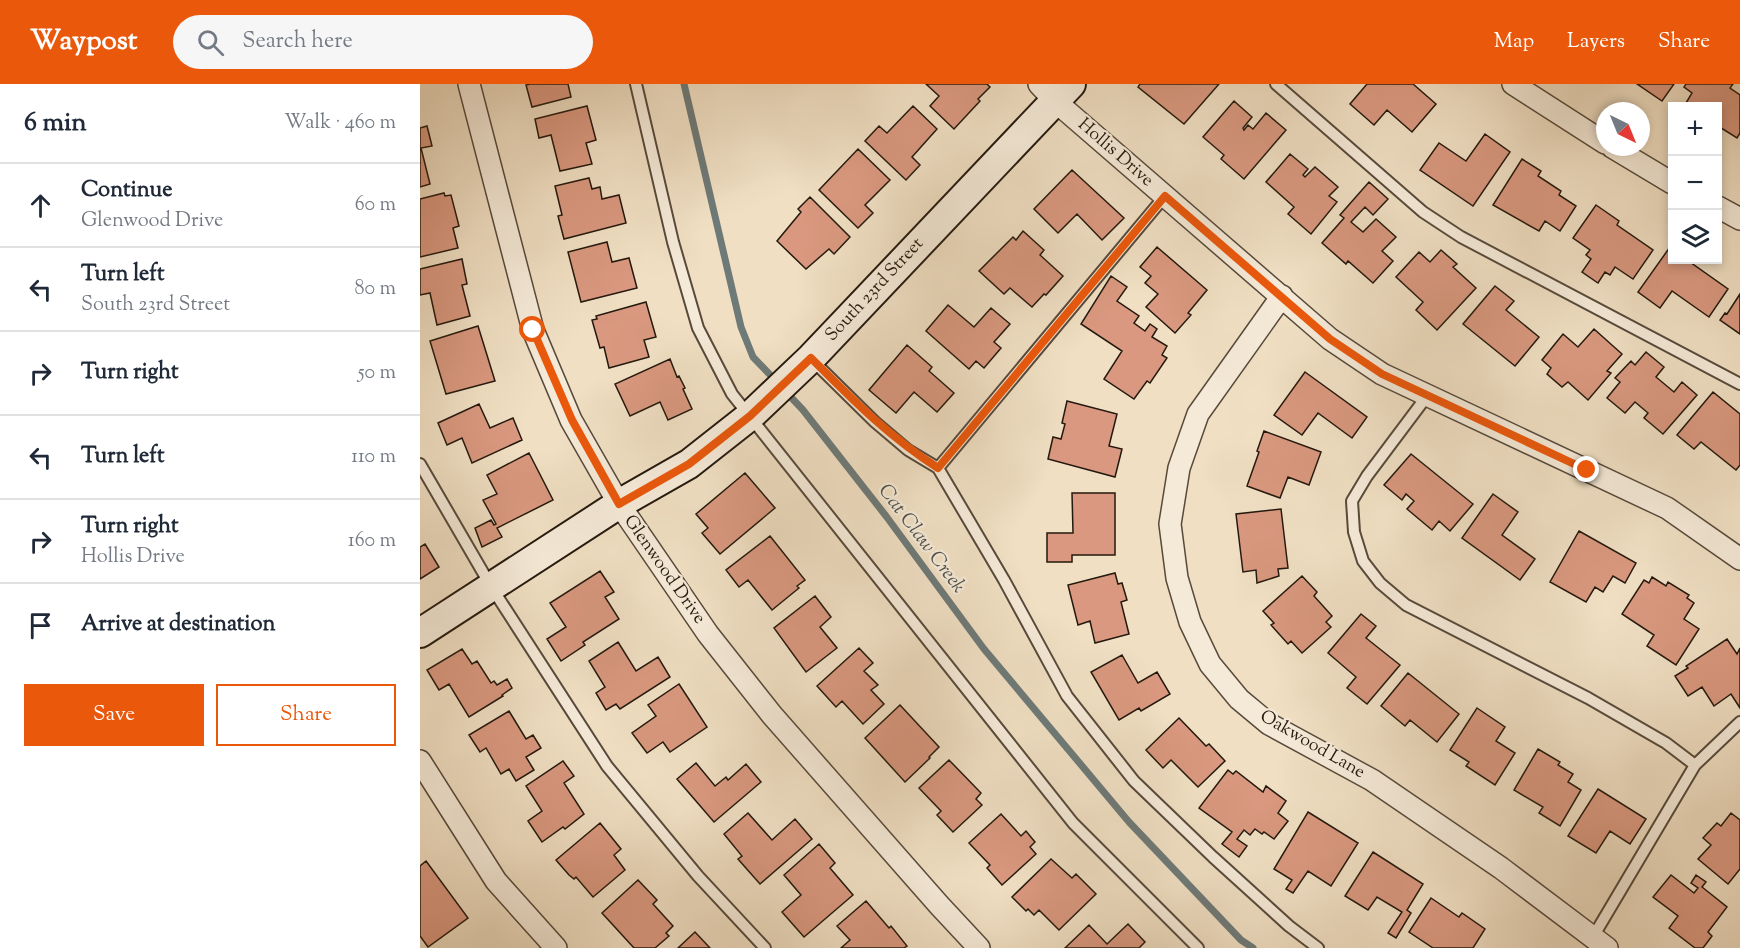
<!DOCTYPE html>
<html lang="en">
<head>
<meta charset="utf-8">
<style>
	body { margin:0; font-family:"Sorts Mill Goudy",serif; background:#f6f6f7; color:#1f2937 }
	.controls { position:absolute; right:18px; top:18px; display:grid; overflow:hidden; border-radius:0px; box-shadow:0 3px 9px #0003 }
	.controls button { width:54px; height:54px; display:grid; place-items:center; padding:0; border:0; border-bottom:2px solid #e0e1e3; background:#fff; color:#1f2937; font:30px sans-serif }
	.compass { position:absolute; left:1176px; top:18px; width:54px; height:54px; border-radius:50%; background:#fff; box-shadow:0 3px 9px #0003; rotate:137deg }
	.stop { position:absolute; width:18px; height:18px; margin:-14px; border:4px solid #ea580c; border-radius:50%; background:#fff }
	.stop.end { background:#ea580c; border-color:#fff; box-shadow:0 2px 6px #0008 }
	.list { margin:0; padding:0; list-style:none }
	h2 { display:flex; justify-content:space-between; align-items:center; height:78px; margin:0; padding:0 24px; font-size:26px }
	h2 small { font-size:20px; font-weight:400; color:#747a83 }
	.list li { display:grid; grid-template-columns:39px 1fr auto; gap:18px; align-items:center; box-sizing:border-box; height:84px; padding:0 24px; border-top:2px solid #e0e1e3 }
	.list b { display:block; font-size:22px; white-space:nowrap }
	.list p { margin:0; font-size:20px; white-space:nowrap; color:#747a83 }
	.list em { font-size:20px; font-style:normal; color:#747a83 }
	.actions { display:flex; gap:12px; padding:18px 24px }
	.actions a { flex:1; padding:14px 0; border:2px solid #ea580c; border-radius:0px; text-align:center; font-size:21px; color:#ea580c }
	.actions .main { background:#ea580c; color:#fff }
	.icon { flex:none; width:33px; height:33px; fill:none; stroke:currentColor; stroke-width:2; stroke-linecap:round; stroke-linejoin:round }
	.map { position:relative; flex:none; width:1320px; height:864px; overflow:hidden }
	header { display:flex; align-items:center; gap:36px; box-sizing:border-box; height:84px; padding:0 30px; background:#ea580c; color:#fff }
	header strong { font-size:28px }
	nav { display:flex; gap:33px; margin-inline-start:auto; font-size:21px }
	.search { width:420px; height:54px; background:#f6f6f7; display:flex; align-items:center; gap:15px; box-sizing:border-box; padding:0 21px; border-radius:33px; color:#747a83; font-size:22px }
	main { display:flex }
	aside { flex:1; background:#fff }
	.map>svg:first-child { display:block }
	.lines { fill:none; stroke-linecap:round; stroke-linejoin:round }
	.stream { stroke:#6e7a78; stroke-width:7 }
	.building { fill:#d9987f; stroke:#24190e; stroke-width:1.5 }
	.lane-casing { stroke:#574a3b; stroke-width:14 }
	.street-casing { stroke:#574a3b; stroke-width:24 }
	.secondary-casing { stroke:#24190e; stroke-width:32 }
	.lane { stroke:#f5ead8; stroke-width:10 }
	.street { stroke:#f5ead8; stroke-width:21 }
	.secondary { stroke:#f5ead8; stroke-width:28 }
	.route { stroke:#ea580c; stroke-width:8 }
	.labels { text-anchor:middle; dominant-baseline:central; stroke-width:4.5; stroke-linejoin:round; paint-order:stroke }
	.street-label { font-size:18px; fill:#24190e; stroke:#f5ead8 }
	.water-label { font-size:20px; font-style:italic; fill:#4f514c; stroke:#f5ead8 }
</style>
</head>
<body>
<header>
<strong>Waypost</strong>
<div class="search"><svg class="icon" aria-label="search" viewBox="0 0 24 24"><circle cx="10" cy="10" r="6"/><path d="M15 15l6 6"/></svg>Search here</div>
<nav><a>Map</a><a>Layers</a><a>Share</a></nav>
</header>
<main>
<aside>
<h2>6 min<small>Walk · 460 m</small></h2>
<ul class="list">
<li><svg class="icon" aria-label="ahead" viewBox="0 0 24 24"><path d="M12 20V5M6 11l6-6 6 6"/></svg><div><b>Continue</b><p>Glenwood Drive</p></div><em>60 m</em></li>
<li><svg class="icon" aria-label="left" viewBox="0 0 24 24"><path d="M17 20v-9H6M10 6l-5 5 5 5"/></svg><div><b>Turn left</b><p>South 23rd Street</p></div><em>80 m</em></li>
<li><svg class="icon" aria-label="right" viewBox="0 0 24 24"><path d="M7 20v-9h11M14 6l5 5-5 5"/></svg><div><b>Turn right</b></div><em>50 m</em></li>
<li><svg class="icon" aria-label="left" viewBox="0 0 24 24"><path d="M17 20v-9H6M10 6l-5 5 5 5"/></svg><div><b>Turn left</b></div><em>110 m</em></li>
<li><svg class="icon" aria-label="right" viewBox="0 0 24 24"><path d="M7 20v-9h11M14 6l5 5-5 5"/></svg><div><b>Turn right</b><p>Hollis Drive</p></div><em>160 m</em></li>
<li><svg class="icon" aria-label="arrive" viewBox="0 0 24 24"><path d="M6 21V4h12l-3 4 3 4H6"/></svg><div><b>Arrive at destination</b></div></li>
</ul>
<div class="actions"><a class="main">Save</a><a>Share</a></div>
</aside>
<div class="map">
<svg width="1320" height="864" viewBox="0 0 1320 864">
	<rect width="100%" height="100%" fill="#f0dfc3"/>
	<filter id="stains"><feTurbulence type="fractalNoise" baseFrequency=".00333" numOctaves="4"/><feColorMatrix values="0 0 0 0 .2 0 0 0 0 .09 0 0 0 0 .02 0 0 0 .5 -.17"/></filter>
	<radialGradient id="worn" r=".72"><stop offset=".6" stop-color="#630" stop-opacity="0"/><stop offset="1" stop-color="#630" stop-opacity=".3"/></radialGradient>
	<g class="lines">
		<!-- stream -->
		<path class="stream" d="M264,0L321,243L333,273L356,297
			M366,308L383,326L466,432L564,565L709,738L821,856L833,864"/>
	</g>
	<!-- building -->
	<path class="building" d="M110,0H148L151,13L112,23L106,1Z
		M506,0H567L570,3L558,15L560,17L534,45L510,22L519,12Z
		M720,0H799L764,40L718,3Z
		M947,0H993L1016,20L992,48L967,26L954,41L930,20Z
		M1217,0H1254L1242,17Z
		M1266,0H1313L1310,4L1320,11V49L1317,54L1298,42V22H1272L1266,19L1272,9L1264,3Z
		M814,17L832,33L823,44L824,46L828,41L833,45L846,29L866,46L824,95L801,75L804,71L783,53Z
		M167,22L176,56L166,59L172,80L140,87L131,51L119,54L115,35Z
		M493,22L517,45L492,73L500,81L486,96L445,57L459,42L467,49Z
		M7,42L12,62L1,64L10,100L0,103V44Z
		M1065,50L1090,68L1053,122L1000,86L1019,59L1046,77Z
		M438,65L470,96L445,121L453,129L438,144L399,106Z
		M870,70L888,85L883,91L885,93L895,83L918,103L909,112L917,118L891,150L868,130L874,123L846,98Z
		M1102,75L1121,87L1118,92L1141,107L1139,111L1156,122L1140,147L1125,137L1119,147L1073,121Z
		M652,86L704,134L682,156L657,130L638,149L614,125Z
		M169,94L172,105L180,103L182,115L199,111L206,139L144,155L138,132L142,131L135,102Z
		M949,98L968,115L953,131L945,123L931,138L943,148L956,135L976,153L962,167L973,177L953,199L928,177L926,180L902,159L924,134L920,131Z
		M24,109L25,112L31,111L39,142L33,144L38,164L0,173V115Z
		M390,113L430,153L414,170L409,165L386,185L357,157L381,128L378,125Z
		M1176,121L1199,137L1197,141L1233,166L1213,195L1195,183L1190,191L1185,188L1178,199L1162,188L1171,175L1166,171L1170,166L1153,154Z
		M603,147L624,166L620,171L643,192L626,211L624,210L612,223L590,204L584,210L559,187L593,153L596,156Z
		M187,158L192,178L209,174L217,204L161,218L148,168Z
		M737,163L787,206L768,229L771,231L755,249L726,223L738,210L725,199L731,192L720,183Z
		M1250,163L1252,165V176H1267L1308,205L1289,233L1252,207L1240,224L1218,208Z
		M1021,166L1037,180L1033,183L1056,204L1017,246L996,226L1003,218L976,193L999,168L1010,178Z
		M42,175L47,200L42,201L50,232L17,241L10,209L0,211V185Z
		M691,192L707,203L697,217L719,232L714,239L725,247L730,240L737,245L732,253L747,262L742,271L747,274L730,299L727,297L714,315L684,295L702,267L661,240Z
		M1075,202L1094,217L1086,226L1119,253L1095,282L1043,240Z
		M1320,210V250L1300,236L1305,229L1307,230Z
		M226,218L236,253L224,256L229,273L189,284L184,263L180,264L172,236L177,235L176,232Z
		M528,221L554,243L571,224L590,240L574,258L581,264L564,284L556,277L549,285L506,247Z
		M58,242L75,297L26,310L10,257Z
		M1174,245L1202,270L1187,287L1191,289L1168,316L1148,298L1142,303L1127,290L1131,284L1122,276L1143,250L1158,263Z
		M487,261L512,283L509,287L534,309L517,328L494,308L476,329L449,306Z
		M1226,268L1244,283L1236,293L1254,308L1262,298L1277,311L1243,350L1224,334L1228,329L1215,318L1205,329L1187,314L1200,298L1195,294L1211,277L1215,281Z
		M250,275L257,293L259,292L265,304L263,305L272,325L248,336L240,318L210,332L195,300Z
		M885,288L947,333L932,354L898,329L882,351L854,331Z
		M1293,308L1320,330V381L1316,386L1281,358L1274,365L1257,351Z
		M647,317L697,330L689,362L702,365L695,393L628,375L633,353L641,355L645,340L642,339Z
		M59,320L70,344L93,334L102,356L52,379L42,354L27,361L18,339Z
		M844,347L901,368L889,401L868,393L860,414L827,402L839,368L837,367Z
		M109,369L133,416L77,444L82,453L62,463L55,444L71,436L74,441L76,440L63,416L77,410L67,391Z
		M991,370L1053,420L1030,447L1019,437L1012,446L987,425L994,417L986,410L982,416L964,401Z
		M325,389L355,424L300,470L282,449L288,444L276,430Z
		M652,409H695V471H652V478H627V449H653Z
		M1073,410L1098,428L1082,451L1115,475L1100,496L1042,454Z
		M861,425L868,484L858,485L859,492L837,499L836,486L823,488L816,430Z
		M1159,447L1216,479L1205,499L1193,492L1183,508L1175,503L1166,518L1130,498Z
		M350,452L385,496L377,502L379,504L352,526L328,496L319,503L306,486Z
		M5,460L19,483L0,495V463Z
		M180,487L194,508L185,513L199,535L163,558L165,561L141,577L127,555L146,543L130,519Z
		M695,489L698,500L702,499L707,516L701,518L709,550L675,559L670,537L658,541L648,501Z
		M882,492L897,508L894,512L912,532L906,538L911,543L882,569L871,557L868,560L851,541L854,539L843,527Z
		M1232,493L1246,502L1248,498L1269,511L1267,514L1274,519L1264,535L1279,545L1256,581L1227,562L1234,551L1202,530L1224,496L1229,499Z
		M395,512L411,533L400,543L417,564L386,588L354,544Z
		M941,530L956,542L946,554L980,581L947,620L927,604L936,593L908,569Z
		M1307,555L1317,570L1320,564V624L1311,610L1294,622L1282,603L1268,612L1255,592L1268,584L1266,582Z
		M198,558L216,587L238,573L250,593L200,625L196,620L186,626L176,609L185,603L169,577Z
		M439,564L453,579L444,587L458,601L451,606L464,620L443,640L422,617L416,623L397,602Z
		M42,565L52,580L57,577L71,599L74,597L77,601L87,595L92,604L82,611L83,612L49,633L29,600L19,606L7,586Z
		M702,571L718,599L737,588L750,610L721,627L719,624L699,636L671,588Z
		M988,589L1039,630L1017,658L990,636L985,642L961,622Z
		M259,600L287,643L250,668L243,658L227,669L212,649L236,632L228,621Z
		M480,621L519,663L509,673L510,674L485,698L445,654Z
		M1057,624L1085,643L1076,657L1095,669L1075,701L1046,682L1049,678L1030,666Z
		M89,627L106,655L113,651L121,664L106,673L114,686L96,697L89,685L81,690L66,664L60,668L49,651Z
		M759,634L786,662L789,660L805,677L778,703L751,676L743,684L726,666Z
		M1118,665L1140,678L1138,681L1153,690L1148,698L1161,706L1140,742L1119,729L1123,723L1094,706Z
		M529,676L561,709L556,715L562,721L533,748L517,731L521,727L499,704Z
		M143,677L154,692L144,699L164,730L145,745L143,743L122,758L108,737L122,727L106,702Z
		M276,679L295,702L306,693L308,696L326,680L341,698L294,738L257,695Z
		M808,686L813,690L816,687L843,708L846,702L866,717L858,729L868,737L854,755L844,748L842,750L835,745L830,751L824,746L817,755L827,762L819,773L802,760L812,748L779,724Z
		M1178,705L1226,735L1210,760L1190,747L1176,769L1148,752Z
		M888,728L938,759L911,802L888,787L873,809L866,805L872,796L854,785Z
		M328,729L352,756L375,735L392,755L340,800L318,775L322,772L304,750Z
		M1311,729L1320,736V785L1308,800L1278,775L1291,761L1283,754L1297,739L1301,742Z
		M581,730L601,752L606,747L615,758L610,763L616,770L582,801L567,784L570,781L549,759Z
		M180,739L201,765L194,771L205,786L173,813L156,793L154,795L149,791L136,776Z
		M399,760L415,779L410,784L433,811L384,853L362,828L381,811L364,791Z
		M953,768L1003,800L987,826L991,829L976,854L968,849L982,828L957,813L948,826L925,812Z
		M631,775L652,794L656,790L676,810L639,846L619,826L614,831L608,825L606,827L592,813Z
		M6,777L48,834L8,863L0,852V782Z
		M1251,791L1274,809L1278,804L1271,799L1276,791L1286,798L1282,803L1307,823L1288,848L1292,852L1283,864H1275L1249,844L1258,832L1233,813Z
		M218,796L237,816L233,820L253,842L246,849L249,852L235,864H214L182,829Z
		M1011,814L1039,833L1042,829L1065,845L1053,864H1013L989,848Z
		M446,817L469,844L471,842L487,862L484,864H421L430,856L417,842Z
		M708,840L725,858L719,864H645L669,841L687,860Z
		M275,848L290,864H258Z"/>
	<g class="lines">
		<defs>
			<path id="lane" d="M216,0L253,158L278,244L312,310L653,739L778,864
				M856,0L1003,128L1041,153L1320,300
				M392,276L455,338L488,366L518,384L584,496L647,612L714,697L793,773L869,842L898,864
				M1007,312L947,392L932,417L934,448L943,477L960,499L986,521L1168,614L1246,659L1275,681
				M0,380L72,504L187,682L278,792L345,864
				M518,384L745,112
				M1173,853L1275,681L1320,638"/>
			<path id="street" d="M49,0L113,246L151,336L199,420L288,550L352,631L519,821L559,864
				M619,0L635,17L910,255L962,290L1247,424L1320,475
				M1093,0L1185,59
				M1192,63L1252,99
				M1298,123L1320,135
				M862,212L778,330L759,384L750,440L757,494L770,538L790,580L819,615L849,640L952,696L1081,784L1187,864
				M0,677L76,797L136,864"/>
			<path id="secondary" d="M0,549L199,420L269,380L330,332L391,274L651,0"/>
		</defs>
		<!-- lane casing -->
		<use href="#lane" class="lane-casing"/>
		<!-- street casing -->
		<use href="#street" class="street-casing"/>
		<!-- secondary casing -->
		<use href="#secondary" class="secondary-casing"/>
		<!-- lane -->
		<use href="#lane" class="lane"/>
		<!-- street -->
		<use href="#street" class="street"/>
		<!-- secondary -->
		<use href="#secondary" class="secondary"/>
	</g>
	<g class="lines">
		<!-- route -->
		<path class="route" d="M113,246L152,336L199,420L269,380L330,332L391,274C432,315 469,353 518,384L745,112L910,255L962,290L1167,386"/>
	</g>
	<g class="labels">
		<!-- street labels -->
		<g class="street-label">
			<text transform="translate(695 69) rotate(41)">Hollis Drive</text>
			<text transform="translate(455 206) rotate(-47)">South 23rd Street</text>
			<text transform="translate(244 486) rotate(55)">Glenwood Drive</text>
			<text transform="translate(892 661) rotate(30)">Oakwood Lane</text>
		</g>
		<!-- water labels -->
		<g class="water-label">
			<text transform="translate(501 455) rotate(53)">Cat Claw Creek</text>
		</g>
	</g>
	<rect width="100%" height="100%" filter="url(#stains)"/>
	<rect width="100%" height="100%" fill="url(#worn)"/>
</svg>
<div class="controls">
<button>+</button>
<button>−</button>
<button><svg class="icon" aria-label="layers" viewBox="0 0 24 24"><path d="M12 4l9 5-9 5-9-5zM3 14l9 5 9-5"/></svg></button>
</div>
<svg class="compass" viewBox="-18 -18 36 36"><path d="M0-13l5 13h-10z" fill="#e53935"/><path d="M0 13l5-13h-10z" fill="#747a83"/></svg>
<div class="stop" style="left:113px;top:246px"></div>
<div class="stop end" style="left:1167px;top:386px"></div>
</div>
</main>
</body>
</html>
